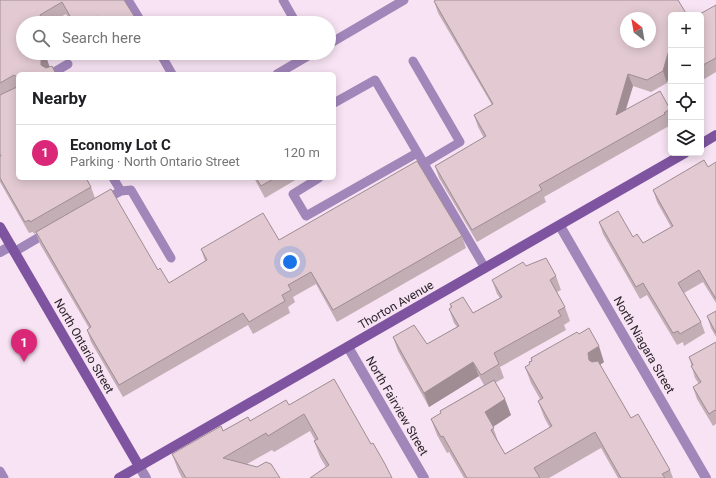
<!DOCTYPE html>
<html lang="en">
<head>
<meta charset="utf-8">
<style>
	body { margin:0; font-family:Roboto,sans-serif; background:#f2f2f2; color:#202124 }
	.controls { position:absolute; right:12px; top:12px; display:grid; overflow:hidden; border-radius:6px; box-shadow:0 2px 10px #0003 }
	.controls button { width:36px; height:36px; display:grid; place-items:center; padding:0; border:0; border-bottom:1px solid #e0e0e0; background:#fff; color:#202124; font:20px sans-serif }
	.compass { position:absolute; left:620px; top:12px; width:36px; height:36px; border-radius:50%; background:#fff; box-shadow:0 2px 10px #0003; rotate:329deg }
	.you { position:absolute; left:290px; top:262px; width:14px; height:14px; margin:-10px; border:3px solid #fff; border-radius:50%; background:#1a73e8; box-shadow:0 0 0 6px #1a73e833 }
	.badge { display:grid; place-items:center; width:26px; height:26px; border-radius:50%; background:#db2777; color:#fff; font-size:13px; font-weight:700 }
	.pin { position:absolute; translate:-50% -33px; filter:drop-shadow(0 1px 2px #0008) }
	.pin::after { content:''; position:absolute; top:21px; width:14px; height:12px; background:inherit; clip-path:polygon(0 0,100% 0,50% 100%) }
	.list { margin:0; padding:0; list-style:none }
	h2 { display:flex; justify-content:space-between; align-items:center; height:52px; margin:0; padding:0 16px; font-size:17px }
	h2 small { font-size:13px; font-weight:400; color:#757577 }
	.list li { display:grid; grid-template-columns:26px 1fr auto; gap:12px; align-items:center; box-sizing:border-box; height:56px; padding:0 16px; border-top:1px solid #e0e0e0 }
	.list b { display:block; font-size:15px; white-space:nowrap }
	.list p { margin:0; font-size:13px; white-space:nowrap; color:#757577 }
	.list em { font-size:13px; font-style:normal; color:#757577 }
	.icon { flex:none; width:22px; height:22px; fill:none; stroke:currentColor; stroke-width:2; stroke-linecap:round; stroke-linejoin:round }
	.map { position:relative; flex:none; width:716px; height:478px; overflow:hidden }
	.search { position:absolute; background:#fff; box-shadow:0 2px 10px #0003; left:16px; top:16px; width:320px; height:44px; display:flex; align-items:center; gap:10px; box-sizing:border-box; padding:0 14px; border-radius:22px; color:#757577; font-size:15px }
	.panel { position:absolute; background:#fff; box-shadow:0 2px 10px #0003; left:16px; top:72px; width:320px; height:108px; border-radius:6px }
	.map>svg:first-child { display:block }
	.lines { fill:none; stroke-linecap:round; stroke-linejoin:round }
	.lane { stroke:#a186ba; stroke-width:9 }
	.street { stroke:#a186ba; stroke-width:10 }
	.secondary { stroke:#7e54a0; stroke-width:10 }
	.wall { fill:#c3aeb5 }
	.shaded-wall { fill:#9f8d93 }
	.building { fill:#e3cad2; stroke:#9f8d93; fill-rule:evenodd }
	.labels { text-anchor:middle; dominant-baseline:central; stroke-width:3; stroke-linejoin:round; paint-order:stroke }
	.street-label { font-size:12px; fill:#261f25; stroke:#f7e3f3 }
</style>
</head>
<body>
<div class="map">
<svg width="716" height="478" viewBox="0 0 716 478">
	<rect width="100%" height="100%" fill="#f7e3f3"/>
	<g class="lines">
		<!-- lane -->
		<path class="lane" d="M128,0L142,23
			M283,0L296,23
			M329,44L404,0
			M160,53L172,74
			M413,61L460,142L423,164
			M51,74L68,64
			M277,74L313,53
			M334,103L375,80L485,268
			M113,178L121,191
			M319,178L293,194L306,216L417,153
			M104,200L121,191L131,190L171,258
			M14,252L48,232
			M0,471L4,478"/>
		<!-- street -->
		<path class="street" d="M560,226L706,478
			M0,252L11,246
			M348,347L424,478
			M139,466L146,478"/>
		<!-- secondary -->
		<path class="secondary" d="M701,144L716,135
			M0,227L139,466
			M119,478L685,153"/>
	</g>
	<!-- wall -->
	<path class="wall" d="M0,0H124L134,16L137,23H71L66,14L50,23H23L18,74V178L91,187L95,198L169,283L205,261L201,249L279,240L462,236L466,248L337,322L316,284L293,297L295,302L288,307L290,313L253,334L248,325L123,397L91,342L87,330L89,328L40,244L36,233L34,234L33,232L29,233L0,182Z
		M434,1L671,15L667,83L651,92L633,86L626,110L670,109L671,112V123L669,125V126L544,197L546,202L477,242L439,178L435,166L484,138L478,127L474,115L492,105L438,13Z
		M716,5V72L701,81V15Z
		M716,162V303L703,282L684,293L701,322L705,333L684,346L683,342L677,345L647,295L640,299L603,234L599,222L633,237L643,243L671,227L657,202L653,190L708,167Z
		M254,178H297V179L265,198Z
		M526,266L556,276L561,290L557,292L565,307L570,321L564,325L566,330L500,367L504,378L495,383L511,415L493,427L499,444L505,454L550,428L544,417L538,401L540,399L531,383L525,367L530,364L529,362L531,361V358L579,334L604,362L600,365L631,418L670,470L673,478H618L601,448L549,478H464L449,452L447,453L437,435L431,419L441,413L440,411L484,385L479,376L429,407L398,351L393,337L427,344L457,327L454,323L449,309L451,308L450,304L473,313L500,298L497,294L492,280Z
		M716,311V337L711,328L707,316Z
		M716,342V424L713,426L697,399L693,387L699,384L695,378L689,357Z
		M289,405L371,444L326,467L320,457L314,441L315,440L310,431L274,452L272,450L247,464L280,478H182L178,470L172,454L223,431Z"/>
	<!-- shaded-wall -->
	<path class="shaded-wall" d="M671,43V70L667,83L663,71Z
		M46,56L50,68L46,71L41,65V60Z
		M628,74L633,86L620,127L616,115Z
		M599,346L604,362L594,369L589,360L588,353Z
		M473,362L479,376L429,407L424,393Z
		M505,399L511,415L491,428L485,412Z"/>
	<!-- building -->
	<path class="building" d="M0,0H124L134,16L122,23H102L98,16L86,23H74L62,2L40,15L44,23H23V53H44L46,56L41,60V65L46,68L52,66L56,74H18V78L17,77L14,75L0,83Z
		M436,0H678L687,15H671V43L663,71L647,80L628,74L616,115L660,91L670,109L664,113L665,114L539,185L542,190L472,230L435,166L486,136L474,115L493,104L434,1ZM626,18H650V42H626Z
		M716,5V58L701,66V15H698Z
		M18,84V178H86L91,187L30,222L29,220L25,222L0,178V156H1L0,154V95L17,87Z
		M704,160L708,167L716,162V299L699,270L678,283L701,322L680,334L678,331L673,333L643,283L636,287L599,222L618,211L633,237L637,234L643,243L673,226L653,190Z
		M417,161L462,236L333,310L311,272L288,285L291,290L282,295L285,301L249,322L243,313L119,385L87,330L91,327L36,232L111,189L158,270L160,268L169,283L207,260L201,249L263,213L279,240Z
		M256,178H275L261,186Z
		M546,258L556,276L550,280L565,307L558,311L561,316L494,353L499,364L481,375L473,362L424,393L393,337L414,325L427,344L459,326L449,309L452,307L450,304L463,297L473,313L502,297L492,280L523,262L526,266Z
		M716,311V333L707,316Z
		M589,328L599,346L588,353L589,360L592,362L598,361L631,418L638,414L670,470L662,474L665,478H621L595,432L534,468L540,478H467L443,436L441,437L431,419L441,413L440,411L494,380L505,399L485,412L494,428L491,430L505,454L552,426L538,401L543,398L525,367L530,364L529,362L532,361L531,358L577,332L579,334Z
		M716,342V411L715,410L709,414L693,387L701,382L691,366L693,365L689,357Z
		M334,379L371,444L373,443L385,464L392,478H310L329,465L314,441L318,439L304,414L268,436L266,433L223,458L257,467L266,462L271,464L280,478H186L172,454L221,426L223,431L248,417L250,421L286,400L289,405Z"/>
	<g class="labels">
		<!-- street labels -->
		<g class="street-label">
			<text transform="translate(396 305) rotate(-30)">Thorton Avenue</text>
			<text transform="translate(644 345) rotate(60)">North Niagara Street</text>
			<text transform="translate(84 346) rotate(60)">North Ontario Street</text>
			<text transform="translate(397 406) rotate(60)">North Fairview Street</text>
		</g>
	</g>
</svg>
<div class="controls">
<button>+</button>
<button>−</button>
<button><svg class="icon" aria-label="locate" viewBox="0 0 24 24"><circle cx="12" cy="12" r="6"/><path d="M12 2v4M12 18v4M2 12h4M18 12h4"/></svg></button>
<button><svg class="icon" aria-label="layers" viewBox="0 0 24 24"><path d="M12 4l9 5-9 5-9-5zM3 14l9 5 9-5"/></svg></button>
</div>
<svg class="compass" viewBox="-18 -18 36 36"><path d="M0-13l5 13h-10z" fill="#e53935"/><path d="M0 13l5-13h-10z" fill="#757577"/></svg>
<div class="you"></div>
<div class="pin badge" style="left:24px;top:362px">1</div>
<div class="search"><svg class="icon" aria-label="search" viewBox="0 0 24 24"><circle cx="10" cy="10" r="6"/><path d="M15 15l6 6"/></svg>Search here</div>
<section class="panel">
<h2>Nearby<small></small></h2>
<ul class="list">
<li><span class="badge">1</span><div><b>Economy Lot C</b><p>Parking · North Ontario Street</p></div><em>120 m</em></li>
</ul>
</section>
</div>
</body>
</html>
